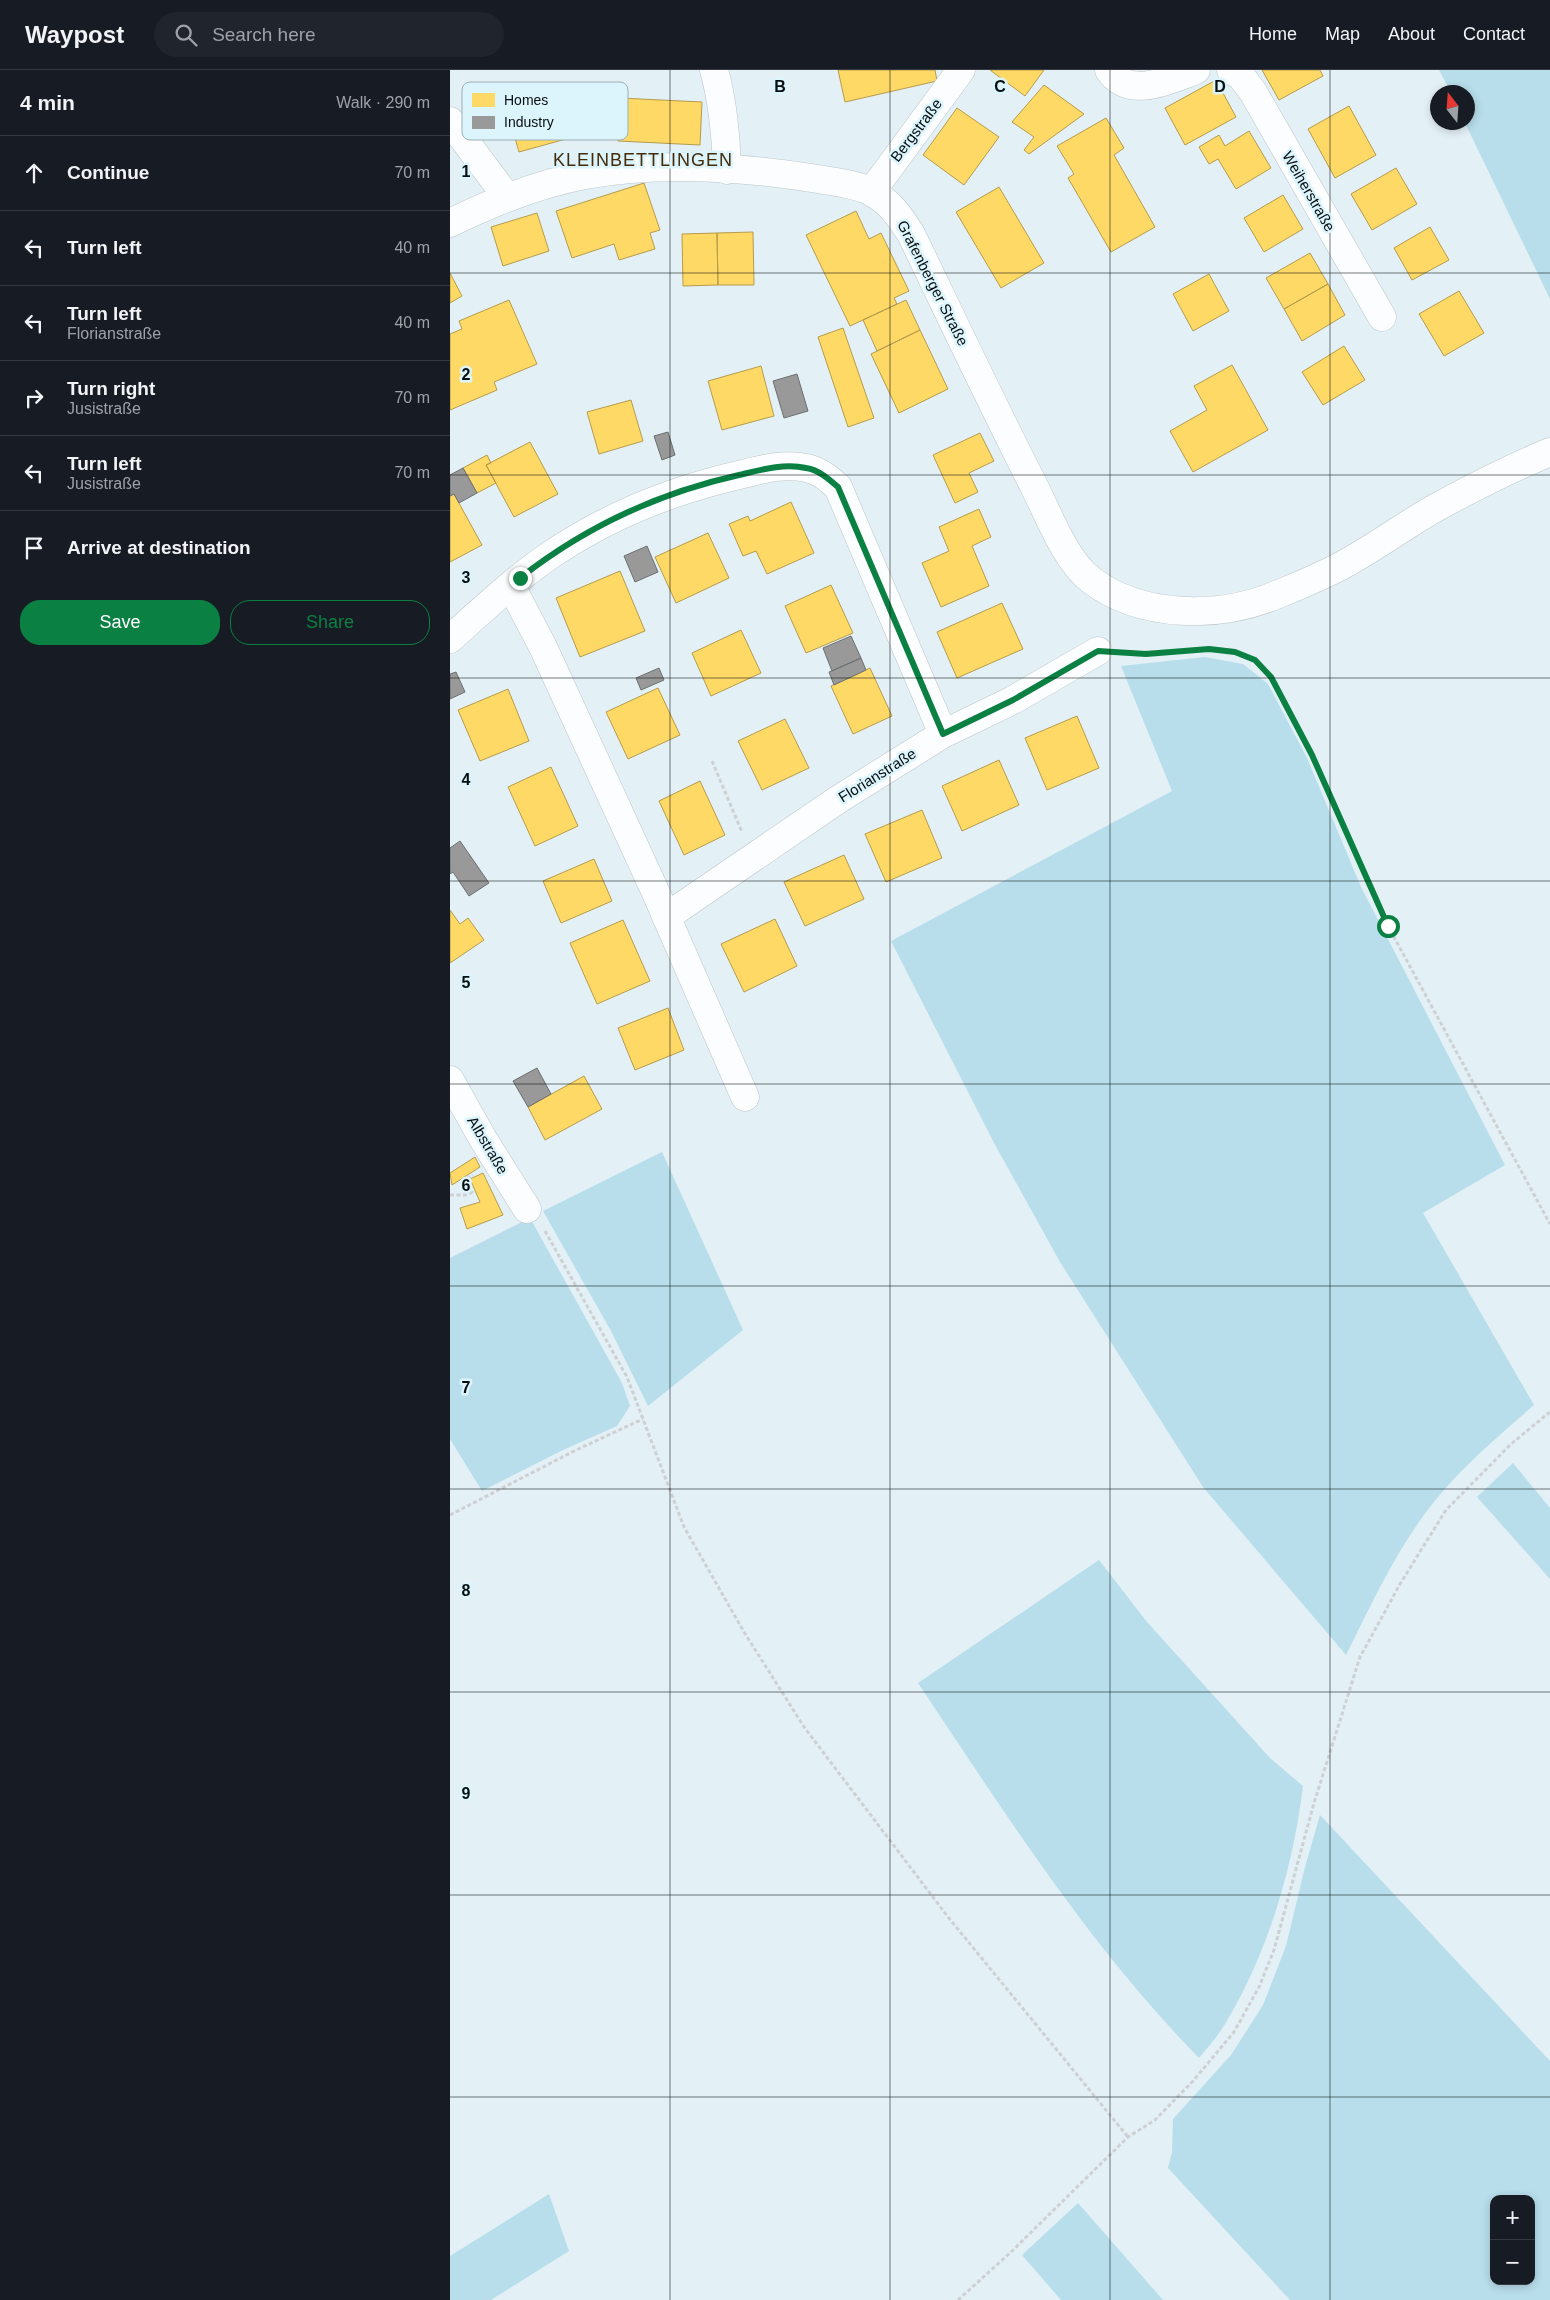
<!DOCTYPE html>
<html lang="en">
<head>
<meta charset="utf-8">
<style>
	body { margin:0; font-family:Helvetica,sans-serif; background:#20242c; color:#f1f3f6 }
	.controls { position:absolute; right:15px; bottom:15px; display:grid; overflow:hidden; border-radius:10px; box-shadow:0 2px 8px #0003 }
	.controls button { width:45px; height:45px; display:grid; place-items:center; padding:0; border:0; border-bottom:1px solid #363941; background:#171b24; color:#f1f3f6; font:25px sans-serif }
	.compass { position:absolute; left:980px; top:15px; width:45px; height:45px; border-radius:50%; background:#171b24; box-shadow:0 2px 8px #0003; rotate:343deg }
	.stop { position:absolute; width:15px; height:15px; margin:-11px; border:4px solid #0b8043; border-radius:50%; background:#fff }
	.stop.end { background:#0b8043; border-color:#fff; box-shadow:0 1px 5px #0008 }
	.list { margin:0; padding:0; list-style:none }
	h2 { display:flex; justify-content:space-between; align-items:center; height:65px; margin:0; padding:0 20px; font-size:21px }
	h2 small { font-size:16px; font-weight:400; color:#9ea1a6 }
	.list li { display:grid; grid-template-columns:32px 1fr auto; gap:15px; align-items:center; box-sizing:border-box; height:75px; padding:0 20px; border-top:1px solid #363941 }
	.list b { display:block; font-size:19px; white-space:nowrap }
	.list p { margin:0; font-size:16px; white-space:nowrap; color:#9ea1a6 }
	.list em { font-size:16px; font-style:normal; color:#9ea1a6 }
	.actions { display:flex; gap:10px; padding:15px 20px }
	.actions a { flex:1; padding:11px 0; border:1px solid #0b8043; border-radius:20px; text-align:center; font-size:18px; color:#0b8043 }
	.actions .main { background:#0b8043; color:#fff }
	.icon { flex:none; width:28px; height:28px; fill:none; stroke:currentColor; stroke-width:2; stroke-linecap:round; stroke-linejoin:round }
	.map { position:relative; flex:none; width:1100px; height:2230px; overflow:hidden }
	header { display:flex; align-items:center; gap:30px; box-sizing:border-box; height:70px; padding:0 25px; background:#171b24; border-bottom:1px solid #363941 }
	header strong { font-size:24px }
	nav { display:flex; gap:28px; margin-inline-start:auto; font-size:18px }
	.search { width:350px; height:45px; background:#20242c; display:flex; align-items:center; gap:12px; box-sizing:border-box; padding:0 18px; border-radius:28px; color:#9ea1a6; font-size:19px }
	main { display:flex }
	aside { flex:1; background:#171b24 }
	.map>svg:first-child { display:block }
	.green { fill:#b8deeb; fill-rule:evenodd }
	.homes { fill:#ffd966; stroke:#b59c4c }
	.industry { fill:#999; stroke:#6d7070 }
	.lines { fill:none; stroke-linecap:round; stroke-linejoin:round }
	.minor-casing { stroke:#bcc6ca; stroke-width:29 }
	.tertiary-casing { stroke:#bcc6ca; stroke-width:29 }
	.path { stroke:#ced1d3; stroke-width:3; stroke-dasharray:4 2.5; stroke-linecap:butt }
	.minor { stroke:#fbfdfe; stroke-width:28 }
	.tertiary { stroke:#fbfdfe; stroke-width:28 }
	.route { stroke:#0b8043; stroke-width:6 }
	.grid { fill:none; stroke:#070f11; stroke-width:1; stroke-opacity:0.55 }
	.labels { text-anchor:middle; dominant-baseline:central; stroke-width:5; stroke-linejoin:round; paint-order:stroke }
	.street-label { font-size:15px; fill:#070f11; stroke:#dcf4fc }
	.quarter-label { font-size:18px; letter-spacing:1px; fill:#452b0a; stroke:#dcf4fc }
	.key { fill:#dcf4fc; stroke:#9cafb6; stroke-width:1 }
	.key-label { font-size:14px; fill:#070f11 }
	.grid-label { font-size:16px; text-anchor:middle; font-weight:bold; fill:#070f11; stroke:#dcf4fc; stroke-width:5; stroke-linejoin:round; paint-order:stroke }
</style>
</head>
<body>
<header>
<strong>Waypost</strong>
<div class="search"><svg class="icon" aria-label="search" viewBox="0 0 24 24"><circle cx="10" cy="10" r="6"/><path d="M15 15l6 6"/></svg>Search here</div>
<nav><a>Home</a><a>Map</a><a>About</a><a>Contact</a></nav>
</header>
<main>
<aside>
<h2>4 min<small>Walk · 290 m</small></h2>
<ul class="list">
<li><svg class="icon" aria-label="ahead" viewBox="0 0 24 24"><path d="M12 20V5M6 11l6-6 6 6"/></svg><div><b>Continue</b></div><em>70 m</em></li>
<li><svg class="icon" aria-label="left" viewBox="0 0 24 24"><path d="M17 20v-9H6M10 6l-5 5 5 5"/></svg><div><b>Turn left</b></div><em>40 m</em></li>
<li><svg class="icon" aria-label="left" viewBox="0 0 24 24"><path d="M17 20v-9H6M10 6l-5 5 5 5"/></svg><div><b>Turn left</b><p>Florianstraße</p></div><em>40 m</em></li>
<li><svg class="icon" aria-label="right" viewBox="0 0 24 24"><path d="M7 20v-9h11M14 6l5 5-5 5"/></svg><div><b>Turn right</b><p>Jusistraße</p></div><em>70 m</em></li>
<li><svg class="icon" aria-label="left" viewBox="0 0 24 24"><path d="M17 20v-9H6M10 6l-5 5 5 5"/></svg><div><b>Turn left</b><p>Jusistraße</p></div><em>70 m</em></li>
<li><svg class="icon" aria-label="arrive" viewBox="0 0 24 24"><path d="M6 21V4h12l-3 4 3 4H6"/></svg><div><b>Arrive at destination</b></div></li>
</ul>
<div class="actions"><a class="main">Save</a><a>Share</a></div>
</aside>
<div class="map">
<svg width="1100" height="2230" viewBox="0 0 1100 2230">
	<rect width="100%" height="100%" fill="#e3f0f5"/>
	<!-- green -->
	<path class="green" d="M989,0H1100V229L1015,53L1018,52V22H1001Z
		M755,587L793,594L818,614L857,688L911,817L1055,1095L973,1143L1084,1335C1051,1364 1016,1393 988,1427C949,1474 923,1531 896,1585L753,1417L610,1192L543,1071L441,871L722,721L671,596Z
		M212,1082L293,1260L198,1336L161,1261L93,1141Z
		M80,1148L172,1313L180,1336L167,1356L113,1380L32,1421L0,1369V1188Z
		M1063,1393L1100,1438V1509L1027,1427Z
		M649,1490L697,1552L820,1688L853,1716C843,1798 818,1883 775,1954C768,1966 758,1977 749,1988C639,1876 555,1743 468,1613Z
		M870,1745L1100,1991V2230H840L718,2098L722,2082L723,2049L781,1985L813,1935L836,1876L855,1797ZM1044,2129H1081V2211H1044Z
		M99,2124L119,2181L41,2230H0V2186Z
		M628,2133L713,2230H611L572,2185Z"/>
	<!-- homes -->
	<path class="homes" d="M388,0H485L487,11L395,32Z
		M540,0H594L575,26Z
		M812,0H870L873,6L829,30Z
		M766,10L786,47L735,75L715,38Z
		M594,15L634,44L579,84L574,80L584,67L562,52Z
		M122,21L134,64L69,82L57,40Z
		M170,28L252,32L250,75L168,71Z
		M899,36L926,85L885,108L858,59Z
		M507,38L549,67L514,115L473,85Z
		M656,48L674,78L664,85L705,157L661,182L618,108L624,104L607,76Z
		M799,61L821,98L786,119L768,89L759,94L749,77L769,65L775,76Z
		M946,98L967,134L922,160L901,124Z
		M194,113L210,160L200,163L205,179L169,190L164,174L122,188L106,141Z
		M549,117L594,193L551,218L506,142Z
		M833,125L853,159L814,182L794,148Z
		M406,141L419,169L431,163L459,221L444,228L447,234L400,256L356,165Z
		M87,143L99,181L53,196L41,157Z
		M980,157L999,190L962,210L944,178Z
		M303,162L304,215H268L267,163Z
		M267,163L268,215L233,216L232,164Z
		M860,183L878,214L834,239L816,208Z
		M0,203L12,226L0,233Z
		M759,204L779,241L743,261L723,224Z
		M878,214L895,245L852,271L834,239Z
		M1009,221L1034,263L994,286L969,244Z
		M59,230L87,294L44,312L47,320L0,340V264L12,259L9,251Z
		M456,230L470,260L427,281L413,250Z
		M393,258L424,348L398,357L368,267Z
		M470,260L498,319L449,343L421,284Z
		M894,276L915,310L873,335L852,302Z
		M782,295L818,360L743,402L720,361L757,340L744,316Z
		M311,296L324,346L272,360L258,311Z
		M181,330L193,371L149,384L137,342Z
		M530,363L544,391L519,403L528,422L505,433L483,385Z
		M80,372L108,424L64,447L36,395Z
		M37,385L41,393L36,395L46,413L27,423L13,398Z
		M4,424L32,475L0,492V426Z
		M341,432L364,483L317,504L306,481L293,486L279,454L298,446L300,451Z
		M529,439L541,467L522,476L539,516L491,537L472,493L499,481L489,457Z
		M258,463L279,508L226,533L205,487Z
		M170,501L195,561L130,587L106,528Z
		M381,515L403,563L356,583L335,536Z
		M552,533L573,579L507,608L487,562Z
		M291,560L311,603L261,626L242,583Z
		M420,598L442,646L403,664L381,616Z
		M208,618L230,665L178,689L156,642Z
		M58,619L79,671L30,691L8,640Z
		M627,646L649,698L597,720L575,668Z
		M335,649L359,698L312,720L288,671Z
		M549,690L569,735L512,761L492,716Z
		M101,697L128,756L85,776L58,717Z
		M250,711L275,765L234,785L209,731Z
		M472,740L492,788L436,812L415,764Z
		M394,785L414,829L355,856L334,812Z
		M144,789L162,831L111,853L93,811Z
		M0,840L10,854L18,848L34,870L0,893Z
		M325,849L347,896L294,922L271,874Z
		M173,850L200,911L147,934L120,873Z
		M218,938L234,980L185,1000L168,958Z
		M134,1006L152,1039L95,1070L78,1037Z
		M25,1087L30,1097L2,1115L0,1103Z
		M33,1103L53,1145L17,1159L10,1138L30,1132L20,1109Z"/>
	<!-- industry -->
	<path class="industry" d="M347,304L358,341L334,348L323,311Z
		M218,362L225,385L212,390L204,366Z
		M13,398L27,423L9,433L4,424L0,426V405Z
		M197,476L208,502L185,512L174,486Z
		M401,566L411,588L382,601L373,578Z
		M411,588L416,600L384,615L379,602Z
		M209,598L214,610L191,620L186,608Z
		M6,602L15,622L0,629V604Z
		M10,771L39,813L19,826L3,802L0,804V778Z
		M87,998L101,1024L78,1037L63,1011Z"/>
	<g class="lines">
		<defs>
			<path id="minor" d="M264,0C273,32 276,66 277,100
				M659,0C679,30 719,10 746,0
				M781,0L791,6L803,22L932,247
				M0,51L57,127
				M422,121L511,0
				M61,516L93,577L206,823L295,1027
				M0,569C31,541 62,512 96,488C155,447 222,420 293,404C313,399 336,393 356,398C369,400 379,409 388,417L493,664
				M216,847L389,729L493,664L563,630L648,581
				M0,1010L33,1069L77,1139"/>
			<path id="tertiary" d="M0,153C43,132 87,114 135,105C211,91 293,97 368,109C384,112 411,115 423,123C441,133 450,147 461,164C502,249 542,334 585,418C599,446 616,491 641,510C691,548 769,549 826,525C846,517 867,508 887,498C922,480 953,456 987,437C1024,417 1061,398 1100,382"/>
		</defs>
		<!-- minor casing -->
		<use href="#minor" class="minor-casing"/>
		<!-- tertiary casing -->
		<use href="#tertiary" class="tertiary-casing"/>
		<!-- path -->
		<path class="path" d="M675,583L759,579L785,582L805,590L821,607L862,685L938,856L1100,1154
			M262,691L292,762
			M0,1125H17L22,1122L15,1110L23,1105
			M95,1161L177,1307L234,1457L294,1562L354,1657L498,1847L678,2067
			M0,1445L126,1380L193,1349
			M508,2230L561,2182L678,2067L705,2050L743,2011L784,1962L809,1917L824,1880L864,1733L910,1587L950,1514L996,1440L1061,1374L1100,1342"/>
		<!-- minor -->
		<use href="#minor" class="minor"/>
		<!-- tertiary -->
		<use href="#tertiary" class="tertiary"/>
	</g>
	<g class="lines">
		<!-- route -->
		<path class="route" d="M70,508C135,457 208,423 289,405C310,400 334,393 356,398C369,400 379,409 388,417L493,664L563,630L648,581L696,584L759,579L785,582L805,590L821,607L862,685L938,856"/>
	</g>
	<!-- grid -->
	<path class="grid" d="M220,0V2230M440,0V2230M660,0V2230M880,0V2230M0,203H1100M0,405H1100M0,608H1100M0,811H1100M0,1014H1100M0,1216H1100M0,1419H1100M0,1622H1100M0,1825H1100M0,2027H1100"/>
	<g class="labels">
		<!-- street labels -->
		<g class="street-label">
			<text transform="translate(466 60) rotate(-53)">Bergstraße</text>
			<text transform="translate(859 121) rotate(60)">Weiherstraße</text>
			<text transform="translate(483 213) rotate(63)">Grafenberger Straße</text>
			<text transform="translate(427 705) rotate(-32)">Florianstraße</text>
			<text transform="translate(38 1075) rotate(59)">Albstraße</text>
		</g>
		<!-- quarter labels -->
		<g class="quarter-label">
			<text x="193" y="90">KLEINBETTLINGEN</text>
		</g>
	</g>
	<!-- legend -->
	<rect x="12" y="12" width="166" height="58" rx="8" class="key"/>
	<rect x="22" y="23" width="23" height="14" fill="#ffd966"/>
	<rect x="22" y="46" width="23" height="13" fill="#999"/>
	<g class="key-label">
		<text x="54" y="35">Homes</text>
		<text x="54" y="57">Industry</text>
	</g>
	<g class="grid-label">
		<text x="330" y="22">B</text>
		<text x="550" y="22">C</text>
		<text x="770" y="22">D</text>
		<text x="16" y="107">1</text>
		<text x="16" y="310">2</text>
		<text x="16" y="513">3</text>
		<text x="16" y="715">4</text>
		<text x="16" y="918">5</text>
		<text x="16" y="1121">6</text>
		<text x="16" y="1323">7</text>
		<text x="16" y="1526">8</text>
		<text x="16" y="1729">9</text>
	</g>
</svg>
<div class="controls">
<button>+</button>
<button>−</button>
</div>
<svg class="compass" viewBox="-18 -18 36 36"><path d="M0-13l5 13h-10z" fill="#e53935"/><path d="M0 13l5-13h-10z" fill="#9ea1a6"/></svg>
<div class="stop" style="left:938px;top:856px"></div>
<div class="stop end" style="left:70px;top:508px"></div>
</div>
</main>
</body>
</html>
